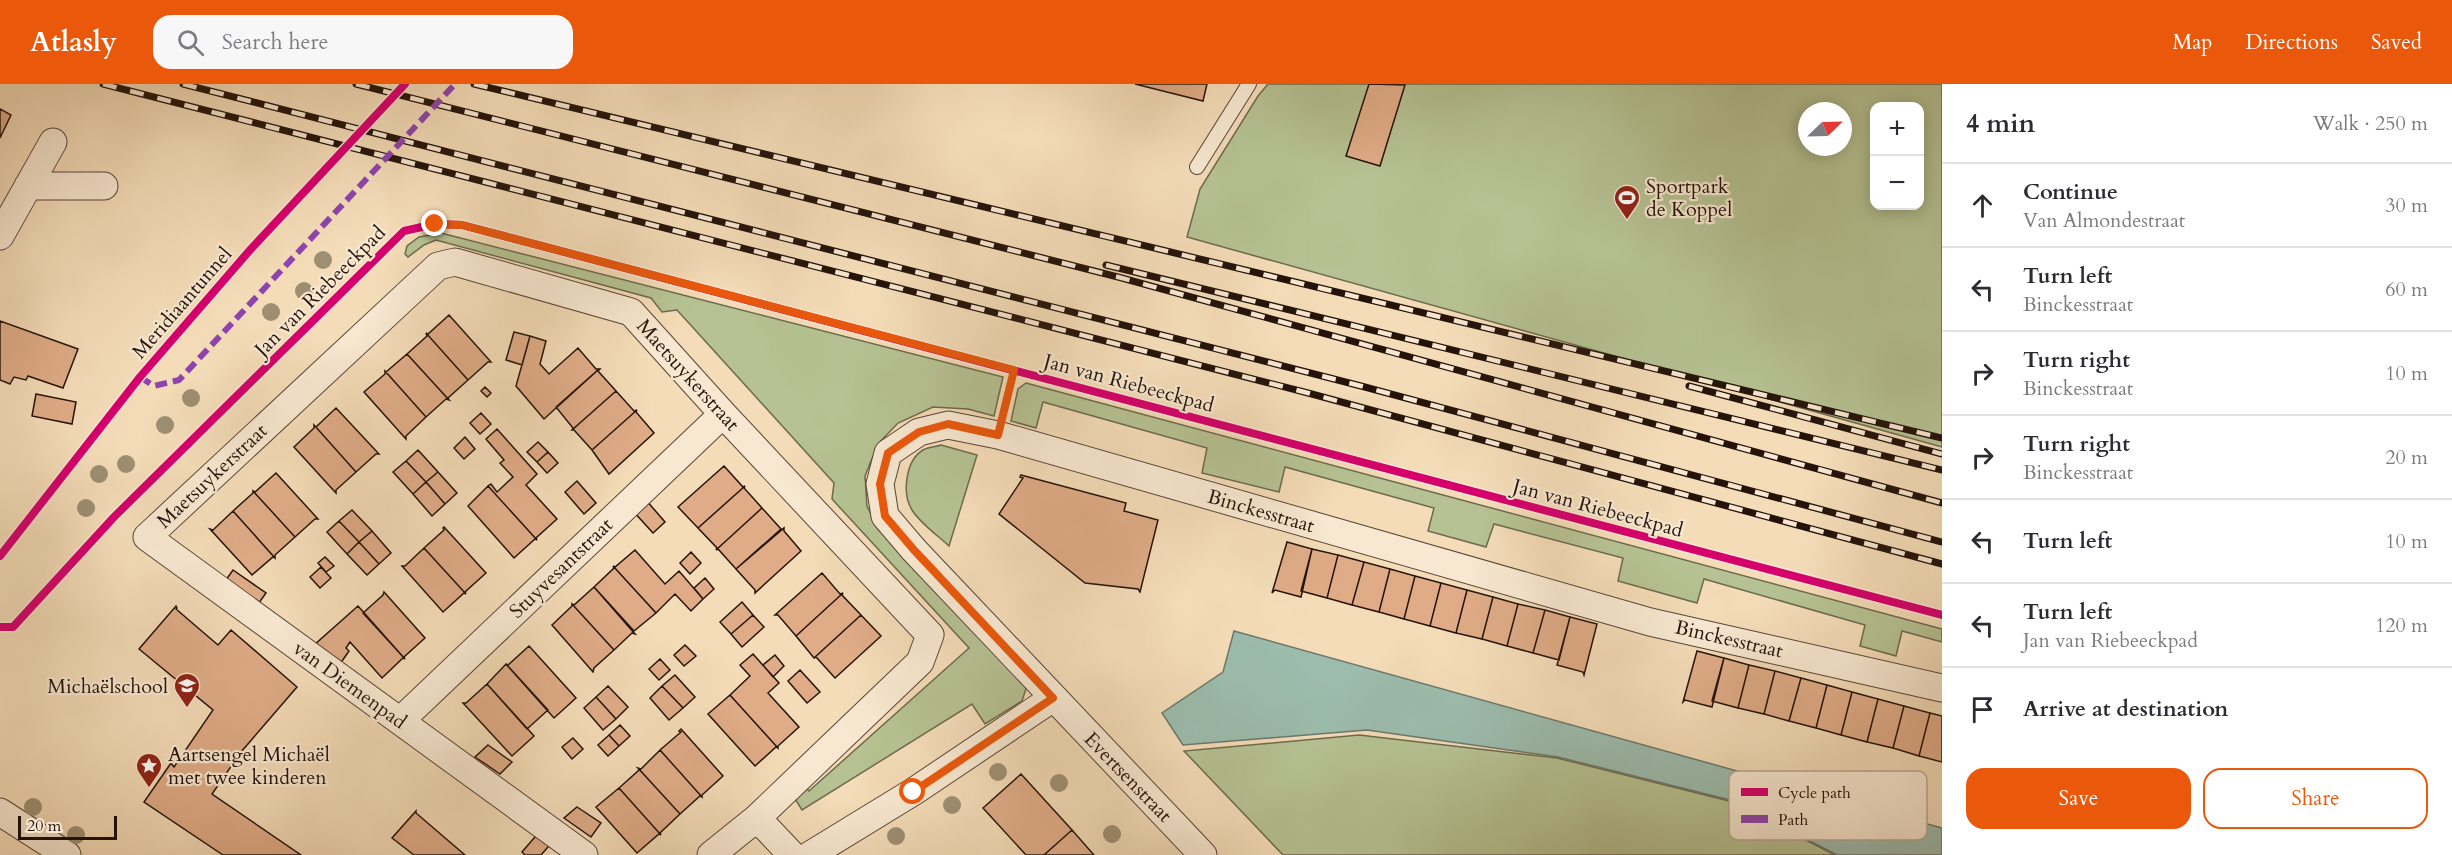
<!DOCTYPE html>
<html lang="en">
<head>
<meta charset="utf-8">
<style>
	body { margin:0; font-family:Cardo,serif; background:#f7f7f7; color:#2b2b33 }
	.controls { position:absolute; right:18px; top:18px; display:grid; overflow:hidden; border-radius:12px; box-shadow:0 3px 15px #0003 }
	.controls button { width:54px; height:54px; display:grid; place-items:center; padding:0; border:0; border-bottom:2px solid #e1e1e2; background:#fff; color:#2b2b33; font:30px sans-serif }
	.compass { position:absolute; left:1798px; top:18px; width:54px; height:54px; border-radius:50%; background:#fff; box-shadow:0 3px 15px #0003; rotate:67deg }
	.scale { position:absolute; left:18px; bottom:15px; width:99px; box-sizing:border-box; padding-left:6px; border:3px solid #25130a; border-top:0; font-size:16px; line-height:21px; white-space:nowrap; color:#25130a; -webkit-text-stroke:4px #f8e8d1; paint-order:stroke }
	.stop { position:absolute; width:18px; height:18px; margin:-14px; border:4px solid #ea580c; border-radius:50%; background:#fff }
	.stop.end { background:#ea580c; border-color:#fff; box-shadow:0 2px 6px #0008 }
	.list { margin:0; padding:0; list-style:none }
	h2 { display:flex; justify-content:space-between; align-items:center; height:78px; margin:0; padding:0 24px; font-size:26px }
	h2 small { font-size:20px; font-weight:400; color:#7c7c81 }
	.list li { display:grid; grid-template-columns:39px 1fr auto; gap:18px; align-items:center; box-sizing:border-box; height:84px; padding:0 24px; border-top:2px solid #e1e1e2 }
	.list b { display:block; font-size:22px; white-space:nowrap }
	.list p { margin:0; font-size:20px; white-space:nowrap; color:#7c7c81 }
	.list em { font-size:20px; font-style:normal; color:#7c7c81 }
	.actions { display:flex; gap:12px; padding:18px 24px }
	.actions a { flex:1; padding:14px 0; border:2px solid #ea580c; border-radius:18px; text-align:center; font-size:21px; color:#ea580c }
	.actions .main { background:#ea580c; color:#fff }
	.icon { flex:none; width:33px; height:33px; fill:none; stroke:currentColor; stroke-width:2; stroke-linecap:round; stroke-linejoin:round }
	.map { position:relative; flex:none; width:1942px; height:771px; overflow:hidden }
	header { display:flex; align-items:center; gap:36px; box-sizing:border-box; height:84px; padding:0 30px; background:#ea580c; color:#fff }
	header strong { font-size:28px }
	nav { display:flex; gap:33px; margin-inline-start:auto; font-size:21px }
	.search { width:420px; height:54px; background:#f7f7f7; display:flex; align-items:center; gap:15px; box-sizing:border-box; padding:0 21px; border-radius:18px; color:#7c7c81; font-size:22px }
	main { display:flex }
	aside { flex:1; background:#fff }
	.map>svg:first-child { display:block }
	.green { fill:#b6c293; stroke:#6e6a4e; stroke-width:1.5; fill-rule:evenodd }
	.water { fill:#9cbcad; stroke:#6c786c; stroke-width:1.5 }
	.building { fill:#dfac87; stroke:#25130a; stroke-width:1.5 }
	.lines { fill:none; stroke-linecap:round; stroke-linejoin:round }
	.lane-casing { stroke:#594536; stroke-width:16 }
	.street-casing { stroke:#594536; stroke-width:29 }
	.lane { stroke:#f8e8d1; stroke-width:14 }
	.street { stroke:#f8e8d1; stroke-width:27 }
	.rail-casing { stroke:#25130a; stroke-width:7 }
	.rail { stroke:#f8e8d1; stroke-width:4.5; stroke-dasharray:14; stroke-linecap:butt }
	.quiet { stroke:#8e44ad; stroke-width:6; stroke-dasharray:12 6; stroke-linecap:butt }
	.cycleway-casing { stroke:#f8e8d1; stroke-width:11 }
	.cycleway { stroke:#d6006c; stroke-width:8 }
	.tree { fill:#9e8f73 }
	.route { stroke:#ea580c; stroke-width:8 }
	.labels { text-anchor:middle; dominant-baseline:central; stroke-width:4.5; stroke-linejoin:round; paint-order:stroke }
	.poi-label { font-size:20px; fill:#25130a; stroke:#f8e8d1; text-anchor:start }
	.street-label { font-size:20px; fill:#25130a; stroke:#f8e8d1 }
	.key { fill:#f8e8d1; stroke:#b9a895; stroke-width:1.5 }
	.key-label { font-size:16px; fill:#25130a }
</style>
</head>
<body>
<header>
<strong>Atlasly</strong>
<div class="search"><svg class="icon" aria-label="search" viewBox="0 0 24 24"><circle cx="10" cy="10" r="6"/><path d="M15 15l6 6"/></svg>Search here</div>
<nav><a>Map</a><a>Directions</a><a>Saved</a></nav>
</header>
<main>
<div class="map">
<svg width="1942" height="771" viewBox="0 0 1942 771">
	<rect width="100%" height="100%" fill="#f4dcb8"/>
	<filter id="stains"><feTurbulence type="fractalNoise" baseFrequency=".00333" numOctaves="4"/><feColorMatrix values="0 0 0 0 .2 0 0 0 0 .09 0 0 0 0 .02 0 0 0 .5 -.17"/></filter>
	<radialGradient id="worn" r=".72"><stop offset=".6" stop-color="#630" stop-opacity="0"/><stop offset="1" stop-color="#630" stop-opacity=".3"/></radialGradient>
	<!-- green -->
	<path class="green" d="M1268,0H1942V363L1187,153L1200,105L1258,12ZM1874,22H1920V122H1874ZM1807,27H1843V63H1807Z
		M441,149L1003,293L994,332L968,325L933,323L898,339L878,360L865,392L867,422L878,445L1027,602L1022,617L985,640L972,620L802,726L792,710L802,699L809,707L969,564L832,415L834,399L677,226L662,228L651,214L436,156L424,161L408,173L405,170L407,162L419,153Z
		M1026,299L1942,545V558L1902,547L1896,572L1860,562L1865,541L1704,495L1697,519L1618,497L1623,474L1494,440L1486,463L1428,447L1434,424L1285,383L1279,408L1202,389L1207,364L1043,318L1036,344L1011,337L1018,305Z
		M941,361L977,371L949,462C937,451 920,439 912,426C902,410 905,377 923,366C928,363 936,363 941,361Z
		M1359,651L1557,674L1729,717L1835,771H1283L1184,667Z"/>
	<!-- water -->
	<path class="water" d="M1234,547L1942,744V771H1837L1730,716L1558,673L1367,646L1183,661L1162,629L1223,588Z"/>
	<!-- building -->
	<path class="building" d="M1135,0H1207L1203,17Z
		M1369,0L1405,1L1380,82L1346,72Z
		M0,25L11,31L0,54Z
		M449,231L491,278H488L468,296L426,249L428,250Z
		M0,237L78,265L63,304L28,292L26,296L14,293L10,300L0,296Z
		M514,248L530,252L522,281L506,276Z
		M426,249L468,296L448,314L449,316L407,270L427,252Z
		M530,252L546,257L540,280L549,290L578,264L596,285H599L544,335L516,302Z
		M407,270L449,316L446,315L426,333L385,287L386,288Z
		M600,285L598,287L616,307L572,346L573,344L556,323L599,285Z
		M385,287L426,333L406,352V355L364,308L385,290Z
		M485,303L491,309L487,313L481,307Z
		M616,307L634,327L637,326L592,366L574,346H572Z
		M36,310L76,318L72,340L32,332Z
		M336,324L379,370H376L356,388L314,341L316,343Z
		M637,326L636,328L654,349L609,390L592,366Z
		M481,329L491,340L480,350L470,339Z
		M314,341L356,388L336,406V409L294,363L314,344Z
		M497,345L537,390L526,401L557,435L536,454L537,456L488,402L491,400L497,408L513,393L500,379L504,376L486,355Z
		M465,353L475,365L464,375L454,364Z
		M538,358L548,368L537,378L527,368Z
		M418,366L438,388L426,398L406,377Z
		M548,368L558,379L547,389L537,378Z
		M406,377L426,398L413,410L393,388Z
		M724,382L743,403L745,402L698,444L678,423Z
		M438,388L457,409L445,420L426,398Z
		M276,389L318,435H315L295,453L253,407L255,408Z
		M1021,391L1126,419L1124,427L1158,436L1140,508L1138,505L1085,499L999,430L1023,394L1020,393Z
		M577,397L596,419L584,430L565,408Z
		M426,398L445,420L432,432L413,410Z
		M488,402L537,456L535,455L514,474L468,422Z
		M745,402L744,404L762,424L716,466L717,464L698,444Z
		M253,407L295,453L275,471V474L233,427L253,409Z
		M646,416L665,438L653,449L633,427Z
		M762,424L781,445L736,485L718,465L716,466Z
		M352,426L372,447L359,458L339,437Z
		M233,427L275,474L273,473L252,491L210,445L213,446Z
		M339,437L359,458L347,470L327,448Z
		M444,443L486,489L465,508L466,510L424,464L444,446L443,444Z
		M784,444V447L801,467L755,509V506L736,485Z
		M372,447L391,469L379,480L359,458Z
		M359,458L379,480L367,491L347,470Z
		M1287,458L1312,465L1301,513L1275,506L1272,509Z
		M424,464L466,510L464,509L443,528L402,482H405Z
		M1312,465L1338,471L1327,514L1301,507Z
		M635,466L665,500L679,487L703,515L691,527L675,510L656,529L613,482L615,483Z
		M691,468L701,479L690,490L680,479Z
		M1338,471L1364,478L1352,521L1327,514Z
		M325,473L334,482L326,488L318,479Z
		M1364,478L1390,485L1379,528L1352,521Z
		M613,482L656,529L634,547L594,503L614,484Z
		M321,483L331,494L320,504L310,493Z
		M1390,485L1415,492L1404,535L1379,528Z
		M233,486L266,509L256,523L223,500Z
		M822,489L840,510L843,509L796,552L778,531H775Z
		M1415,492L1441,499L1430,542L1404,535Z
		M705,494L714,505L703,515L694,504Z
		M1441,499L1467,506L1456,549L1430,542Z
		M594,503L635,550L632,549L614,566L572,520L574,521Z
		M1467,506L1493,513L1482,555L1456,549Z
		M384,508L425,554L404,573L405,575L363,529L383,511Z
		M843,509L842,511L861,531L814,574L796,552Z
		M1493,513L1518,520L1507,562L1482,555Z
		M742,518L753,531L731,550L720,538Z
		M572,520L614,566L594,584L593,588L552,541L572,522Z
		M1518,520L1545,526L1533,569L1507,562Z
		M176,522L177,524L176,525L218,561L231,546L297,603L241,668L212,710L301,771H223L144,718L171,679L174,683L213,626L139,565Z
		M358,522L405,575L403,574L382,594L350,558L346,564L349,567L340,580L313,562Z
		M1545,526L1570,533L1559,576L1533,569Z
		M753,531L764,543L742,563L731,550Z
		M861,531L881,552L835,594L816,573L814,574Z
		M1570,533L1597,540L1584,591L1583,588L1557,581Z
		M685,561L696,572L684,582L674,571Z
		M529,562L576,614L554,634L506,580L508,581Z
		M1697,567L1724,574L1712,623L1685,616L1683,618Z
		M753,570L779,599L768,609L799,643L778,662V664L730,611L750,592L740,581Z
		M775,571L784,582L773,593L763,581Z
		M1724,574L1749,581L1738,624L1712,617Z
		M660,575L670,586L659,596L649,585Z
		M506,580L548,626L527,645L487,600Z
		M1749,581L1775,587L1764,630L1738,624Z
		M800,586L820,608L807,619L788,597Z
		M1775,587L1801,594L1789,637L1764,630Z
		M675,591L695,613L683,624L662,602Z
		M1801,594L1827,601L1816,644L1789,637Z
		M487,600L534,652L512,672L463,619H466Z
		M1827,601L1852,608L1841,651L1816,644Z
		M608,602L628,623L616,635L596,613Z
		M662,602L683,624L669,636L650,614Z
		M1852,608L1878,615L1867,658L1841,651Z
		M730,611L778,664L776,663L755,682L708,630Z
		M596,613L616,635L603,646L584,624Z
		M1878,615L1904,622L1893,664L1867,658Z
		M1904,622L1930,629L1919,672L1893,664Z
		M1930,629L1942,632V678L1919,672Z
		M620,641L630,652L619,662L609,651Z
		M681,645L723,692L702,711V713L660,666L681,648L679,647Z
		M609,651L619,662L608,672L598,661Z
		M573,654L583,665L572,675L562,663Z
		M488,661L512,678L500,690L475,673Z
		M660,666L702,713L700,712L680,730L638,684L641,685Z
		M638,684L680,730L660,749L661,751L619,704L639,686Z
		M1021,690L1072,746L1044,771H1026L983,724Z
		M619,704L661,751L659,750L637,769L596,723Z
		M577,723L601,739L591,753L564,734Z
		M416,727V729L465,771H414L392,754Z
		M541,746L554,756L541,771H525L522,768Z
		M1072,746L1094,771H1044Z"/>
	<g class="lines">
		<defs>
			<path id="lane" d="M1197,83L1249,0"/>
			<path id="street" d="M28,102H104
				M0,152L53,58
				M400,637L723,330
				M0,728L67,771
				M584,771L147,453L438,182L455,178L631,228L723,330L930,551L920,578L757,734L792,771
				M711,771L757,734
				M810,771L913,708L1053,614
				M1203,771L914,466L885,432L880,400L888,369L919,348L948,341L998,351L1650,538L1942,604"/>
		</defs>
		<!-- lane casing -->
		<use href="#lane" class="lane-casing"/>
		<!-- street casing -->
		<use href="#street" class="street-casing"/>
		<!-- lane -->
		<use href="#lane" class="lane"/>
		<!-- street -->
		<use href="#street" class="street"/>
		<defs>
			<path id="rail" d="M103,0L1308,309L1942,480
				M183,0L1361,302L1942,458
				M356,0L1118,193L1942,419
				M474,0L1942,354
				M1106,181L1942,386
				M1689,302L1942,370"/>
		</defs>
		<!-- rail casing -->
		<use href="#rail" class="rail-casing"/>
		<!-- rail -->
		<use href="#rail" class="rail"/>
		<!-- quiet -->
		<path class="quiet" d="M140,293L154,302L179,296L455,0"/>
		<defs>
			<path id="cycleway" d="M0,472L140,293L250,166L405,0
				M0,543H13L114,433L404,147L435,140L462,141L1942,531"/>
		</defs>
		<!-- cycleway casing -->
		<use href="#cycleway" class="cycleway-casing"/>
		<!-- cycleway -->
		<use href="#cycleway" class="cycleway"/>
	</g>
	<!-- trees -->
	<g class="tree">
		<circle cx="323" cy="176" r="9"/>
		<circle cx="304" cy="207" r="9"/>
		<circle cx="271" cy="228" r="9"/>
		<circle cx="191" cy="314" r="9"/>
		<circle cx="165" cy="341" r="9"/>
		<circle cx="126" cy="380" r="9"/>
		<circle cx="99" cy="390" r="9"/>
		<circle cx="86" cy="424" r="9"/>
		<circle cx="998" cy="688" r="9"/>
		<circle cx="1059" cy="699" r="9"/>
		<circle cx="952" cy="721" r="9"/>
		<circle cx="33" cy="723" r="9"/>
		<circle cx="1112" cy="750" r="9"/>
		<circle cx="76" cy="751" r="9"/>
		<circle cx="896" cy="752" r="9"/>
	</g>
	<g class="lines">
		<!-- route -->
		<path class="route" d="M435,140L462,141L1014,286L998,351L948,340L919,348L888,369L880,400L885,432L914,466L1053,614L913,708"/>
	</g>
	<!-- icons -->
	<defs>
		<symbol id="stadium-pin" viewBox="-11 -11 22 30"><path d="M0 17L-7.5 6A9.5 9.5 0 1 1 7.5 6Z" fill="#8f2418" stroke="#f8e8d1"/><path d="M0-5a6.5 5 0 1 0 0 10a6.5 5 0 1 0 0-10ZM-3.5-1.8h7v3.6h-7Z" fill="#fff"/></symbol>
		<symbol id="school-pin" viewBox="-11 -11 22 30"><path d="M0 17L-7.5 6A9.5 9.5 0 1 1 7.5 6Z" fill="#8f2418" stroke="#f8e8d1"/><path d="M0-5L7-2L0 1L-7-2ZM-4 1L0 2.5L4 1V4Q0 6-4 4Z" fill="#fff"/></symbol>
		<symbol id="sight-pin" viewBox="-11 -11 22 30"><path d="M0 17L-7.5 6A9.5 9.5 0 1 1 7.5 6Z" fill="#8f2418" stroke="#f8e8d1"/><path d="M0-6L1.8-2.2L6-1.7L2.9 1.2L3.7 5.4L0 3.3L-3.7 5.4L-2.9 1.2L-6-1.7L-1.8-2.2Z" fill="#fff"/></symbol>
	</defs>
	<g fill-rule="evenodd">
		<use href="#stadium-pin" x="1612" y="99" width="30" height="40"/>
		<use href="#school-pin" x="172" y="587" width="30" height="40"/>
		<use href="#sight-pin" x="134" y="667" width="30" height="40"/>
	</g>
	<g class="labels">
		<!-- poi labels -->
		<g class="poi-label">
			<text x="1646" y="102">Sportpark<tspan x="1646" dy="23">de Koppel</tspan></text>
			<text x="168" y="602" text-anchor="end">Michaëlschool</text>
			<text x="168" y="670">Aartsengel Michaël<tspan x="168" dy="23">met twee kinderen</tspan></text>
		</g>
		<!-- street labels -->
		<g class="street-label">
			<text transform="translate(320 207) rotate(-45)">Jan van Riebeeckpad</text>
			<text transform="translate(182 219) rotate(-49)">Meridiaantunnel</text>
			<text transform="translate(688 291) rotate(48)">Maetsuykerstraat</text>
			<text transform="translate(1129 299) rotate(15)">Jan van Riebeeckpad</text>
			<text transform="translate(212 392) rotate(-43)">Maetsuykerstraat</text>
			<text transform="translate(1598 424) rotate(15)">Jan van Riebeeckpad</text>
			<text transform="translate(1261 427) rotate(16)">Binckesstraat</text>
			<text transform="translate(561 484) rotate(-44)">Stuyvesantstraat</text>
			<text transform="translate(1729 555) rotate(13)">Binckesstraat</text>
			<text transform="translate(350 601) rotate(36)">van Diemenpad</text>
			<text transform="translate(1128 693) rotate(46)">Evertsenstraat</text>
		</g>
	</g>
	<!-- legend -->
	<rect x="1729" y="687" width="198" height="69" rx="9" class="key"/>
	<rect x="1741" y="704" width="27" height="8" fill="#d6006c"/>
	<rect x="1741" y="731" width="27" height="8" fill="#8e44ad"/>
	<g class="key-label">
		<text x="1778" y="714">Cycle path</text>
		<text x="1778" y="741">Path</text>
	</g>
	<rect width="100%" height="100%" filter="url(#stains)"/>
	<rect width="100%" height="100%" fill="url(#worn)"/>
</svg>
<div class="controls">
<button>+</button>
<button>−</button>
</div>
<svg class="compass" viewBox="-18 -18 36 36"><path d="M0-13l5 13h-10z" fill="#e53935"/><path d="M0 13l5-13h-10z" fill="#7c7c81"/></svg>
<div class="scale">20 m</div>
<div class="stop" style="left:913px;top:708px"></div>
<div class="stop end" style="left:435px;top:140px"></div>
</div>
<aside>
<h2>4 min<small>Walk · 250 m</small></h2>
<ul class="list">
<li><svg class="icon" aria-label="ahead" viewBox="0 0 24 24"><path d="M12 20V5M6 11l6-6 6 6"/></svg><div><b>Continue</b><p>Van Almondestraat</p></div><em>30 m</em></li>
<li><svg class="icon" aria-label="left" viewBox="0 0 24 24"><path d="M17 20v-9H6M10 6l-5 5 5 5"/></svg><div><b>Turn left</b><p>Binckesstraat</p></div><em>60 m</em></li>
<li><svg class="icon" aria-label="right" viewBox="0 0 24 24"><path d="M7 20v-9h11M14 6l5 5-5 5"/></svg><div><b>Turn right</b><p>Binckesstraat</p></div><em>10 m</em></li>
<li><svg class="icon" aria-label="right" viewBox="0 0 24 24"><path d="M7 20v-9h11M14 6l5 5-5 5"/></svg><div><b>Turn right</b><p>Binckesstraat</p></div><em>20 m</em></li>
<li><svg class="icon" aria-label="left" viewBox="0 0 24 24"><path d="M17 20v-9H6M10 6l-5 5 5 5"/></svg><div><b>Turn left</b></div><em>10 m</em></li>
<li><svg class="icon" aria-label="left" viewBox="0 0 24 24"><path d="M17 20v-9H6M10 6l-5 5 5 5"/></svg><div><b>Turn left</b><p>Jan van Riebeeckpad</p></div><em>120 m</em></li>
<li><svg class="icon" aria-label="arrive" viewBox="0 0 24 24"><path d="M6 21V4h12l-3 4 3 4H6"/></svg><div><b>Arrive at destination</b></div></li>
</ul>
<div class="actions"><a class="main">Save</a><a>Share</a></div>
</aside>
</main>
</body>
</html>
